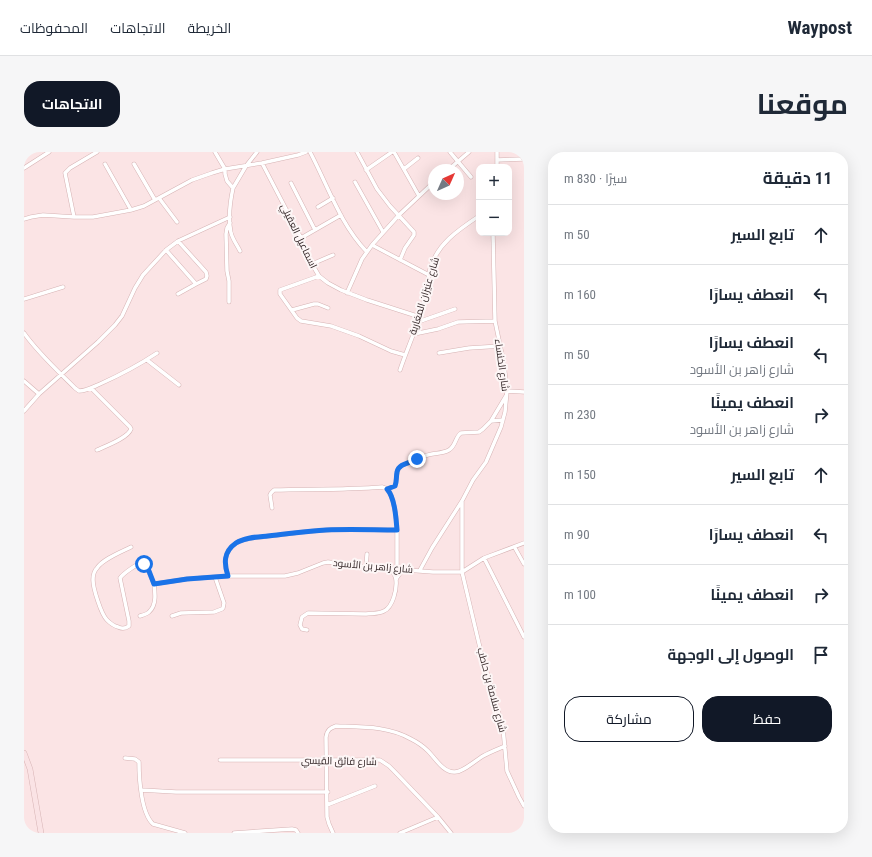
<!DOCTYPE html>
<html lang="ar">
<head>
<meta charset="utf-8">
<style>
	body { margin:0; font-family:"Roboto Condensed",Cairo,sans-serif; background:#f6f6f7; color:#1f2937; direction:rtl }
	.controls { position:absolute; right:12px; top:12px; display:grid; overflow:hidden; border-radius:8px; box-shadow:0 4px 16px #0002 }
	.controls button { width:36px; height:36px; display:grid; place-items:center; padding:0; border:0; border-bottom:1px solid #e0e1e3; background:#fff; color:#1f2937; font:20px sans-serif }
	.compass { position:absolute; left:404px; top:12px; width:36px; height:36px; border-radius:50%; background:#fff; box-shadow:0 4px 16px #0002; rotate:45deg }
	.stop { position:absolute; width:12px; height:12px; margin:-9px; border:3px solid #1a73e8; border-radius:50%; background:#fff }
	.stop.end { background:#1a73e8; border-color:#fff; box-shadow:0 1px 4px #0008 }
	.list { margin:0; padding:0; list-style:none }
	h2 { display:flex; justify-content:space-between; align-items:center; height:52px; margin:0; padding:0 16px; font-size:17px }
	h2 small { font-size:13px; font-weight:400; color:#747a83 }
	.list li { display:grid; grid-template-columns:26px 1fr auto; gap:12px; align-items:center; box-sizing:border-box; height:60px; padding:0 16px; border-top:1px solid #e0e1e3 }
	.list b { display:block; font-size:15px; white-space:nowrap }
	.list p { margin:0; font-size:13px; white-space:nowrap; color:#747a83 }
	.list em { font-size:13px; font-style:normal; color:#747a83 }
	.actions { display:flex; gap:8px; padding:12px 16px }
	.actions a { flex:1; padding:9px 0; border:1px solid #111827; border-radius:16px; text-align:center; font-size:14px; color:#111827 }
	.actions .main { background:#111827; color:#fff }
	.icon { flex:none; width:22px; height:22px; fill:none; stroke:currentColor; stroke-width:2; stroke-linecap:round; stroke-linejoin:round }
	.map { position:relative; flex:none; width:500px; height:681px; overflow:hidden; direction:ltr; border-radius:16px }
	header { display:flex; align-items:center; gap:24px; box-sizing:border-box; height:56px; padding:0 20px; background:#fff; border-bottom:1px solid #e0e1e3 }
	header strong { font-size:19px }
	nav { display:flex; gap:22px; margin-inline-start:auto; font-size:14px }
	.intro { display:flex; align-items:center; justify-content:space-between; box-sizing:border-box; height:96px; padding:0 24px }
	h1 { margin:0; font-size:28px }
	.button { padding:10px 18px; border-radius:16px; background:#111827; color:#fff; font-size:14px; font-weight:700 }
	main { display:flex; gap:24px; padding:0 24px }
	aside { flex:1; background:#fff; border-radius:16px; box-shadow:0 4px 16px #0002 }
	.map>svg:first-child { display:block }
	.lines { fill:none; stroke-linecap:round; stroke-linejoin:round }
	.street-casing { stroke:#d6b3b4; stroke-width:4.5 }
	.secondary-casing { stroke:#d6b3b4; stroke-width:6 }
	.street { stroke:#fff; stroke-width:3.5 }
	.secondary { stroke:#fae3e5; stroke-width:5 }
	.route { stroke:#1a73e8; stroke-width:5 }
	.labels { text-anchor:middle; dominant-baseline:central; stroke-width:4; stroke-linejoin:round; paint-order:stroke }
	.street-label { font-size:10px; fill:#2c1f20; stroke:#fdf6f6 }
</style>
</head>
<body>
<header>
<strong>Waypost</strong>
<nav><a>الخريطة</a><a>الاتجاهات</a><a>المحفوظات</a></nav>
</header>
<div class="intro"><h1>موقعنا</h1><a class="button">الاتجاهات</a></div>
<main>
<aside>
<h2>11 دقيقة<small>سيرًا · 830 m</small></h2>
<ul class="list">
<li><svg class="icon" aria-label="ahead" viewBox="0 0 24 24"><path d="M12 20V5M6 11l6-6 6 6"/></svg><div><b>تابع السير</b></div><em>50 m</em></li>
<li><svg class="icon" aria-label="left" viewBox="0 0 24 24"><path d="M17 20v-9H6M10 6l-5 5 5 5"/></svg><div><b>انعطف يسارًا</b></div><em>160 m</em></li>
<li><svg class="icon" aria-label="left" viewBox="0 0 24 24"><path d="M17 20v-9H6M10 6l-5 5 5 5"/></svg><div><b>انعطف يسارًا</b><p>شارع زاهر بن الأسود</p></div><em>50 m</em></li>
<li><svg class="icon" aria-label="right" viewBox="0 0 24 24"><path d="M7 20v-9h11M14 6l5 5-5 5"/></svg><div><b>انعطف يمينًا</b><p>شارع زاهر بن الأسود</p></div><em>230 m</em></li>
<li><svg class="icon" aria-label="ahead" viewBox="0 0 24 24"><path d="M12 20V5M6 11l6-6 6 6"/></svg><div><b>تابع السير</b></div><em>150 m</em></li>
<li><svg class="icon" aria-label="left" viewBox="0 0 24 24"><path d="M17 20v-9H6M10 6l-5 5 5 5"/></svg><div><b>انعطف يسارًا</b></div><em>90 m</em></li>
<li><svg class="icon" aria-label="right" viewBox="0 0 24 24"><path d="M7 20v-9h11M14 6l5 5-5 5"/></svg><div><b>انعطف يمينًا</b></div><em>100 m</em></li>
<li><svg class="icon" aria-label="arrive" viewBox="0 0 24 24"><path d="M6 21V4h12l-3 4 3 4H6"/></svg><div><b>الوصول إلى الوجهة</b></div></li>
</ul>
<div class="actions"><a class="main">حفظ</a><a>مشاركة</a></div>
</aside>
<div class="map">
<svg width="500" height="681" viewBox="0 0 500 681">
	<rect width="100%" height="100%" fill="#fbe4e5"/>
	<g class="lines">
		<defs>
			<path id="street" d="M191,0L201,17V22L203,29L209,36L222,14L233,0
				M286,0C304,34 316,72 343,100
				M333,0L353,37L366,54L390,80V83L381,96L376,108
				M370,0L395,44
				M426,0L447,25
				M473,8L500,7
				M238,11L277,86L288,112L295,124L304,131L317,138L343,148L396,165
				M81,12L107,58
				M110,12L131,48
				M473,15V0
				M0,16L25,0
				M380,17L394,6
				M342,18L368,0
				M424,18L445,0
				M331,30L359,80
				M267,31L291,78
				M209,36C206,50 204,67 207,81C209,88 213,93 216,99
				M135,46L153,70
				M294,55L309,46
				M50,65L41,21L46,16L73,0
				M0,67L7,65L19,63L50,65H69L107,58L120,54L168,28L188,21L201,17L238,11L274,3L282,0
				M277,86L317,63
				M348,93L405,123
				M142,98L172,132L182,127L183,124L182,120L154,89
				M288,112L309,103
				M295,124L256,138V142L273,166L277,169L307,174L335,184L367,199L381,203
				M323,141L338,107L348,93L375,63L410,30
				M154,142L172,132
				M0,147L39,135
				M205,150V129L203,119L202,82L203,76L206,71
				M268,158L290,152H294L304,156
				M394,170L431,157
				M0,181C15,202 33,218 51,236L55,239C62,239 69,235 76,232C96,223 115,213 133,201
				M390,182L414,177L434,170L471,169
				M415,201L445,196L477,194
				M123,208L155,233
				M376,218C383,197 392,178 398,157C402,144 403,130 406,117C413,92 434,78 455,64
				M0,229L15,242
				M67,236L106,275L107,277C104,286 82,294 73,298
				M483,239L500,240
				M0,259L15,242L74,190L91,173L98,164L111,136L119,123L142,98L154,89L206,65
				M467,269L482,244
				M363,337L371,334C373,328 372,321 375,316C379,311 385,312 389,309C393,307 396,305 401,304C408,301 418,302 425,298C432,294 431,285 437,281L455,280L459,277L467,269L479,268
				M438,350V420L457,500L479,576L483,619L495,645L500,654
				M248,356L246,343L247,341L250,338C286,337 322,338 358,335C361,336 362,336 364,338C370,345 373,369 373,378
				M107,395C97,400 79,407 73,416C70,419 69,424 69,428C69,436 77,462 83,468C86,471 90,474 94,475C98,477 101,477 105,474V469L96,426C99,422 113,411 119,411C120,411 121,412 122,413L130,432L163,427L204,424
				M491,396L500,412
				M460,406L500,485
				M342,415L343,402
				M373,417V378C350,378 326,377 303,378C283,379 264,382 244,384C234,386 221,385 212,391C199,400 200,411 204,424H261L274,421L299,411L304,410L342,415L409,420H438L460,406L500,391
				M396,418L408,396L438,349L449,328L462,310L477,275L481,260L483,239L480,212L471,169L469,81
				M372,427L379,417
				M116,464C119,463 123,462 125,460C133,453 131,440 130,432
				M148,464L157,461L190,460L198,457L199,456L200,451L191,425
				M283,478L278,477L276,473L278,465L284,461L342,462C348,461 355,462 360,459C369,455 373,437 372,428C372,425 369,420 367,417
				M101,606L111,607L115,610C115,626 117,661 129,672L161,681
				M196,608H356L365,614L370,619L414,665L427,681
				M117,638L152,640H304
				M303,653L351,634
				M210,681L268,677L272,678L274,681
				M309,681L305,672L303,665L302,585C303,578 306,576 312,574C338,575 364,574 387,587C393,590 399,594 404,599C411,606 419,620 430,620C438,621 452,608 459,604C466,600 474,597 481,594
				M376,681L414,665"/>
			<path id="secondary" d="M0,601L6,617L17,681"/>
		</defs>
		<!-- street casing -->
		<use href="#street" class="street-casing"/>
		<!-- secondary casing -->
		<use href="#secondary" class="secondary-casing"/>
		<!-- street -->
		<use href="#street" class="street"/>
		<!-- secondary -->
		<use href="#secondary" class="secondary"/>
	</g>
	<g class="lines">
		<!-- route -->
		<path class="route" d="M120,412L123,414L130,432L163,427L204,424C200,412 199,400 212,391C221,385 234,385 244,384C264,382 283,379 302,378C326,377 350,378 373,378C372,366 371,346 363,337L371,334C373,329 372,325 373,320C375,311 387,311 393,307"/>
	</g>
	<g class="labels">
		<!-- street labels -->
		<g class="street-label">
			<text transform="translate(275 84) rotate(64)">اسماعيل العقيلي</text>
			<text transform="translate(400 144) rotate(-73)">شارع عنيزان المغاربة</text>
			<text transform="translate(478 213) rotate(82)">شارع الخنساء</text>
			<text transform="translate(349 414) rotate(5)">شارع زاهر بن الأسود</text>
			<text transform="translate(468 538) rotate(75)">شارع سلامة بن حاطب</text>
			<text transform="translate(315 609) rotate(1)">شارع فائق القيسي</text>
		</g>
	</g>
</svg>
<div class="controls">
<button>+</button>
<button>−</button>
</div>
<svg class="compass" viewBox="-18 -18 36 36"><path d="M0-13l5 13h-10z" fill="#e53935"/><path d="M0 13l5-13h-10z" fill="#747a83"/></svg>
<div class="stop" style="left:120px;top:412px"></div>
<div class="stop end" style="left:393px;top:307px"></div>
</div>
</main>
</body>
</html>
